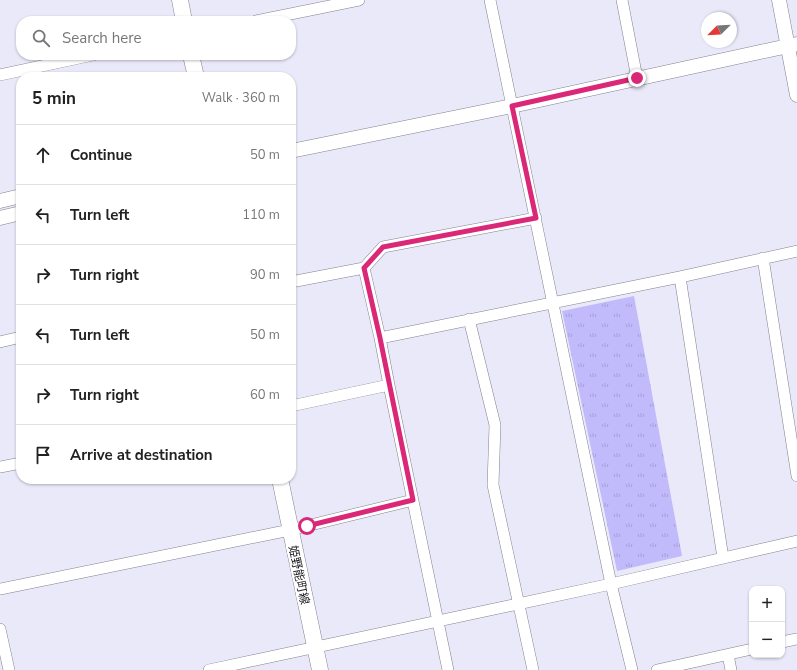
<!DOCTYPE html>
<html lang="en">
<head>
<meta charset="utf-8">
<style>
	body { margin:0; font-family:"Nunito Sans","Noto Sans JP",sans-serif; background:#f6f6f6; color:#222 }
	.controls { position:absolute; right:12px; bottom:12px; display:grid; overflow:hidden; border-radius:8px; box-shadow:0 1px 3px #0004 }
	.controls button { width:36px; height:36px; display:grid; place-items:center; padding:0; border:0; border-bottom:1px solid #e0e0e0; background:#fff; color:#222; font:20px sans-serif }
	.compass { position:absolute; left:701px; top:12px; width:36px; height:36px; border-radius:50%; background:#fff; box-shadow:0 1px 3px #0004; rotate:246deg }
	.stop { position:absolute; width:12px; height:12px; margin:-9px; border:3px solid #db2777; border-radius:50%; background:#fff }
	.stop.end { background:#db2777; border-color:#fff; box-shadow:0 1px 4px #0008 }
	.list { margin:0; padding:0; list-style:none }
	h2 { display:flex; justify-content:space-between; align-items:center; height:52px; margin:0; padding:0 16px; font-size:17px }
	h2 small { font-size:13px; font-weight:400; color:#767676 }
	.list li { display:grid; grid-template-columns:26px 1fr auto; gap:12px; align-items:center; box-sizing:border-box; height:60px; padding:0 16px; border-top:1px solid #e0e0e0 }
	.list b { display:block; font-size:15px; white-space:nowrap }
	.list em { font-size:13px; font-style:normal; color:#767676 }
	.icon { flex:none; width:22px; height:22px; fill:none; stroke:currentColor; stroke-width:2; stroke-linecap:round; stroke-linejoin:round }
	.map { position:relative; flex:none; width:797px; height:670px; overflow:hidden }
	.search { position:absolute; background:#fff; box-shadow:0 1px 3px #0004; left:16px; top:16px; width:280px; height:44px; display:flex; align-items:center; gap:10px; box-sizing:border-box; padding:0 14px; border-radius:16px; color:#767676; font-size:15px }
	.panel { position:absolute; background:#fff; box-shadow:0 1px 3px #0004; left:16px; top:72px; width:280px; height:412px; border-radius:16px }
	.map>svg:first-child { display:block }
	.grass { fill:url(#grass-tufts) }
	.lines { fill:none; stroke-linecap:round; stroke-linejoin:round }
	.minor-casing { stroke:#828290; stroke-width:12 }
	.tertiary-casing { stroke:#828290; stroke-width:15 }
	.secondary-casing { stroke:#828290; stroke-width:17 }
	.minor { stroke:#fff; stroke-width:11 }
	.tertiary { stroke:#fff; stroke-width:14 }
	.secondary { stroke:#fff; stroke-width:16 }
	.route { stroke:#db2777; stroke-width:5 }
	.labels { text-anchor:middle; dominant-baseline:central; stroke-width:4; stroke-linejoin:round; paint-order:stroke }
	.street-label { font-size:12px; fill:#1f1e24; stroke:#fff }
</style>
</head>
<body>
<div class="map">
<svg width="797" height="670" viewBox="0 0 797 670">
	<defs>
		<pattern id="grass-tufts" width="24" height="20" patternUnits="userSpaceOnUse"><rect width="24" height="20" fill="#c1bbfc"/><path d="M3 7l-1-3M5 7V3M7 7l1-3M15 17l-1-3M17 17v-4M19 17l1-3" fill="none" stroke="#a5a0d8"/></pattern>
	</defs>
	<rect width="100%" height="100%" fill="#eae9f9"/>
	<!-- grass -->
	<path class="grass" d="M634,296L682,556L617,571L562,311Z"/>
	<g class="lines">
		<defs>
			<path id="minor" d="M490,0L611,584L632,670
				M622,0L637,78
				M256,21L359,0
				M0,75L93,55
				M763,258L797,476
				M364,268L380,338
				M680,277L723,558
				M291,282L364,268L383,247L536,218
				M469,319L495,425L493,485L533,670
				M0,342L21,337
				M389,385L448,670
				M291,406L389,385L380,338L680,277L797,251
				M0,467L21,463
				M0,589L290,530L413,500
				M0,629L9,670
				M782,642L797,639
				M728,655L731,670
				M209,670L611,584L797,541
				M657,670L752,649"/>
			<path id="tertiary" d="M779,0L797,95
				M291,151L512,106L797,44
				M0,201L21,196
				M0,218L21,213"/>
			<path id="secondary" d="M180,0L184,21
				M191,55L196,77
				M280,479L320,670"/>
		</defs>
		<!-- minor casing -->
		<use href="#minor" class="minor-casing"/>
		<!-- tertiary casing -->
		<use href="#tertiary" class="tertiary-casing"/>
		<!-- secondary casing -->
		<use href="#secondary" class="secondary-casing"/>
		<!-- minor -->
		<use href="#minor" class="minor"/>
		<!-- tertiary -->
		<use href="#tertiary" class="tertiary"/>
		<!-- secondary -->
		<use href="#secondary" class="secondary"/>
	</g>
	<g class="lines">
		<!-- route -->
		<path class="route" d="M307,526L413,500L380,338L364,268L383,247L536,218L512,106L637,78"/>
	</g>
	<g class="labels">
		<!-- street labels -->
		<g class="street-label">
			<text transform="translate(299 575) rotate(78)">姫野能町線</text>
		</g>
	</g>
</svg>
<div class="controls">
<button>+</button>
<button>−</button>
</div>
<svg class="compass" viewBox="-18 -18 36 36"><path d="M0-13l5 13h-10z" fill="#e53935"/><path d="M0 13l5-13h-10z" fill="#767676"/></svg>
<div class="stop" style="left:307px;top:526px"></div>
<div class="stop end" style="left:637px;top:78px"></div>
<div class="search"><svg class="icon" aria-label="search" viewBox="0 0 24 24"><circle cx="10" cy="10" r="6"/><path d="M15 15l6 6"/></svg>Search here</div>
<section class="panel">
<h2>5 min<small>Walk · 360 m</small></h2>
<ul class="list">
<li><svg class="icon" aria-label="ahead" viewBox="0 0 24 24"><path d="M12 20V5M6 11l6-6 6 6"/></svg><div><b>Continue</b></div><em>50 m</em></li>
<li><svg class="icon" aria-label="left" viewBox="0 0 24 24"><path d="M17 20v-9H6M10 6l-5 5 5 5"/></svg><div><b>Turn left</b></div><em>110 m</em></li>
<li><svg class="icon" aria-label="right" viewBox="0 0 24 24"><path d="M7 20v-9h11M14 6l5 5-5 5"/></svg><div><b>Turn right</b></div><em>90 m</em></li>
<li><svg class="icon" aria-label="left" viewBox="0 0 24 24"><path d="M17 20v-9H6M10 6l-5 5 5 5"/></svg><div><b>Turn left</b></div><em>50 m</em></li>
<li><svg class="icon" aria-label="right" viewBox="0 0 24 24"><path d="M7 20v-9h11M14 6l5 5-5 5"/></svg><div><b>Turn right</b></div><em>60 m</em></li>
<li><svg class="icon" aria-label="arrive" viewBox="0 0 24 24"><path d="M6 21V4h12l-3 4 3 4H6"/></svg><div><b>Arrive at destination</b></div></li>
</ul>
</section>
</div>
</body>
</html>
